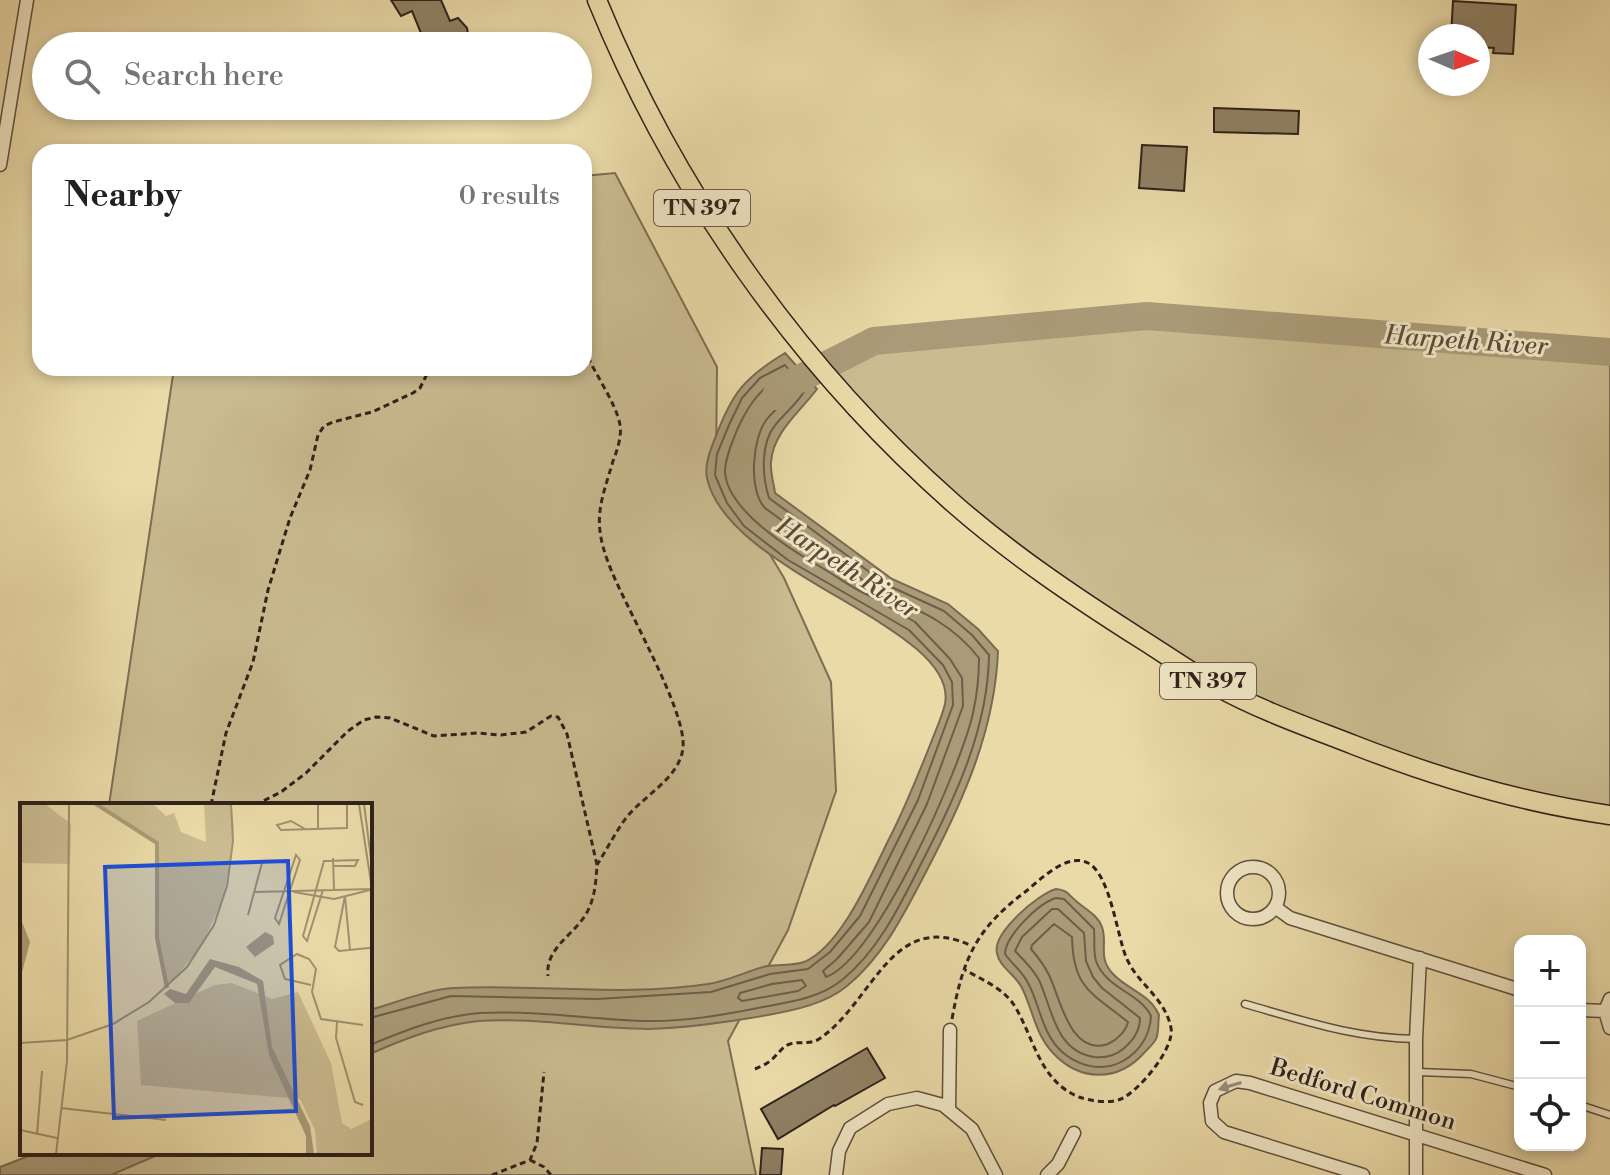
<!DOCTYPE html>
<html lang="en">
<head>
<meta charset="utf-8">
<style>
	body { margin:0; font-family:"Libre Bodoni",serif; background:#f6f6f6; color:#202124 }
	.controls { position:absolute; right:24px; bottom:24px; display:grid; overflow:hidden; border-radius:16px; box-shadow:0 4px 12px #0003 }
	.controls button { width:72px; height:72px; display:grid; place-items:center; padding:0; border:0; border-bottom:2px solid #e0e0e0; background:#fff; color:#202124; font:40px sans-serif }
	.compass { position:absolute; left:1418px; top:24px; width:72px; height:72px; border-radius:50%; background:#fff; box-shadow:0 4px 12px #0003; rotate:92deg }
	.list { margin:0; padding:0; list-style:none }
	h2 { display:flex; justify-content:space-between; align-items:center; height:104px; margin:0; padding:0 32px; font-size:34px }
	h2 small { font-size:26px; font-weight:400; color:#757577 }
	.icon { flex:none; width:44px; height:44px; fill:none; stroke:currentColor; stroke-width:2; stroke-linecap:round; stroke-linejoin:round }
	.map { position:relative; flex:none; width:1610px; height:1175px; overflow:hidden }
	.search { position:absolute; background:#fff; box-shadow:0 4px 12px #0003; left:32px; top:32px; width:560px; height:88px; display:flex; align-items:center; gap:20px; box-sizing:border-box; padding:0 28px; border-radius:44px; color:#757577; font-size:30px }
	.panel { position:absolute; background:#fff; box-shadow:0 4px 12px #0003; left:32px; top:144px; width:560px; height:232px; border-radius:24px }
	.map>svg:first-child { display:block }
	.green { fill:#cabb90; stroke:#7c6e55; stroke-width:2 }
	.water { fill:#aa9b78; stroke:#786a52; stroke-width:2 }
	.lines { fill:none; stroke-linecap:round; stroke-linejoin:round }
	.shore { stroke:#6c5e49; stroke-width:2 }
	.river { stroke:#aa9b78; stroke-width:28 }
	.building { fill:#908164; stroke:#2e211a; stroke-width:2 }
	.service-casing { stroke:#5d4f3e; stroke-width:9 }
	.minor-casing { stroke:#5d4f3e; stroke-width:15 }
	.primary-casing { stroke:#2e211a; stroke-width:21 }
	.path { stroke:#2e211a; stroke-width:3; stroke-dasharray:6 4; stroke-linecap:butt }
	.service { stroke:#f1e7c6; stroke-width:6 }
	.minor { stroke:#f1e7c6; stroke-width:12 }
	.primary { stroke:#eadaa8; stroke-width:18 }
	.oneway { fill:#998e79 }
	.labels { text-anchor:middle; dominant-baseline:central; stroke-width:6; stroke-linejoin:round; paint-order:stroke }
	.shield { fill:#f1e7c6; stroke:#685c4e; stroke-width:2 }
	.shield-label { font-size:22px; font-weight:bold; fill:#2e211a }
	.street-label { font-size:24px; fill:#2e211a; stroke:#f1e7c6 }
	.water-label { font-size:26px; font-style:italic; fill:#594c3b; stroke:#f1e7c6 }
	.inset-river { fill:none; stroke:#aa9b78; stroke-width:4 }
	.inset-road { fill:none; stroke:#9f906f; stroke-width:2 }
	.view { fill:#1d4ed8; fill-opacity:0.15; stroke:#1d4ed8; stroke-width:4 }
	.inset-edge { fill:none; stroke:#2e211a; stroke-width:4 }
</style>
</head>
<body>
<div class="map">
<svg width="1610" height="1175" viewBox="0 0 1610 1175">
	<rect width="100%" height="100%" fill="#eadaa8"/>
	<filter id="stains"><feTurbulence type="fractalNoise" baseFrequency=".0025" numOctaves="4"/><feColorMatrix values="0 0 0 0 .2 0 0 0 0 .09 0 0 0 0 .02 0 0 0 .5 -.17"/></filter>
	<radialGradient id="worn" r=".72"><stop offset=".6" stop-color="#630" stop-opacity="0"/><stop offset="1" stop-color="#630" stop-opacity=".3"/></radialGradient>
	<!-- green -->
	<path class="green" d="M615,173L717,367L716,464L784,578L831,682L836,791L788,930L728,1041L756,1175H77L79,1153H370V805H109L174,368H584V176Z
		M1147,316L1610,352V815L1532,801L1217,687L1014,552L825,370L874,341Z"/>
	<!-- water -->
	<path class="water" d="M785,353L817,389C800,412 773,432 771,462C770,472 774,484 775,493L892,579L948,604L978,629L998,651C995,729 964,799 928,868C906,910 885,955 847,986C825,1004 795,1010 768,1015C728,1022 689,1028 648,1029C592,1029 536,1017 479,1021C440,1025 406,1038 370,1054V1010C395,1003 429,989 454,988C538,984 624,997 708,984C728,981 747,971 767,966C779,964 794,966 804,962C841,947 871,875 888,841C904,810 917,778 930,745C935,732 942,717 945,704C960,626 728,575 707,478C704,465 711,448 716,436C732,393 745,377 785,353Z
		M1056,889C1067,890 1068,894 1076,901C1085,909 1098,915 1102,927C1108,944 1097,957 1113,974C1128,990 1150,994 1159,1015C1158,1022 1159,1033 1156,1039C1154,1044 1147,1049 1144,1053C1118,1082 1080,1082 1053,1053C1035,1034 1033,1010 1022,988C1016,975 999,967 997,953C992,933 1038,894 1056,889Z
		M36,1153H162L111,1175H0V1167Z"/>
	<g class="lines">
		<!-- shore -->
		<path class="shore" d="M779,378H783L793,391C786,402 775,409 767,419C752,438 748,490 765,508L879,592L878,599C860,594 841,579 824,569C794,552 727,511 725,472C725,458 732,443 737,430C747,408 758,390 779,378Z
			M885,596C923,611 953,625 979,658C979,676 977,695 973,713C961,767 877,959 826,977L823,971L837,959L869,922L927,804L963,706L962,678L950,659L915,622L882,603L881,598Z
			M1056,898L1064,899L1094,929C1095,940 1093,951 1096,961C1106,989 1139,992 1151,1016C1150,1035 1140,1051 1123,1061C1096,1076 1063,1061 1049,1035C1040,1019 1037,999 1028,983C1022,971 1012,964 1005,954C1005,936 1039,903 1056,898Z
			M1052,909H1058L1084,933L1086,961L1093,977L1102,988L1140,1018C1140,1031 1134,1040 1123,1049C1115,1056 1105,1058 1094,1057C1055,1051 1052,1008 1039,980C1033,969 1024,960 1015,951L1022,937Z
			M1054,924L1072,937C1073,989 1092,993 1128,1022C1126,1031 1117,1040 1108,1044C1070,1057 1060,997 1049,975C1044,965 1038,957 1031,949L1032,945Z
			M802,980L806,986L798,991L742,1001L738,998L740,993L772,984Z
			M370,1018L451,996L597,999L711,992L770,974L808,969L830,952L860,916L918,800L953,705L952,682L943,665L909,630L788,560L744,526L727,503L715,475L717,454L729,425L742,398L760,378L785,365L805,390C797,404 786,412 776,424C760,443 762,476 769,498L887,585L944,611L972,635L989,655C988,728 956,796 923,860C901,903 880,949 842,980C820,998 790,1002 763,1007C723,1015 684,1022 643,1021C589,1019 534,1010 480,1013C441,1016 406,1030 370,1045"/>
		<!-- river -->
		<path class="river" d="M776,396L779,389L874,341L1147,316L1610,352"/>
	</g>
	<!-- building -->
	<path class="building" d="M391,0H441L450,21L458,18L467,28L470,46H417L421,33L412,11L401,16Z
		M1453,1L1516,5L1513,54L1493,53L1494,48L1478,47V36H1451Z
		M1214,108L1299,111L1298,134L1214,132Z
		M1142,145L1187,147L1184,191L1139,188Z
		M867,1048L885,1078L835,1106L834,1105L778,1139L761,1109Z
		M762,1148L783,1149L781,1175H760Z"/>
	<g class="lines">
		<defs>
			<path id="service" d="M1245,1004C1305,1021 1354,1038 1416,1039
				M1418,1072L1471,1074L1520,1087
				M1580,1105L1610,1115"/>
			<path id="minor" d="M0,165L27,0
				M1227 893a26 26 0 1 1 52 0a26 26 0 1 1-52 0Z
				M1275,907L1290,918L1520,990
				M1610,999L1605,1011L1610,1028
				M1580,1010L1605,1011
				M949,1110L950,1030
				M836,1175L839,1151L850,1128L888,1104L917,1098L943,1105L972,1129L996,1175
				M1047,1175L1058,1164L1074,1133
				M1363,1175L1224,1132L1212,1121L1210,1103L1215,1091L1236,1081L1250,1083L1545,1175
				M1416,1175V1039L1420,958"/>
			<path id="primary" d="M597,0C675,191 798,366 953,503C1011,554 1075,597 1141,639C1165,654 1190,672 1216,686C1259,710 1308,727 1354,745C1436,777 1522,803 1610,815"/>
		</defs>
		<!-- service casing -->
		<use href="#service" class="service-casing"/>
		<!-- minor casing -->
		<use href="#minor" class="minor-casing"/>
		<!-- primary casing -->
		<use href="#primary" class="primary-casing"/>
		<!-- path -->
		<path class="path" d="M584,348C593,372 616,402 620,425C622,436 617,451 613,461C601,502 592,519 608,562C623,604 687,710 683,748C679,779 644,795 626,818C615,833 607,849 597,865
			M211,805L226,733L253,662L268,590L290,518L310,470L318,435L324,426L333,422L372,412L413,393L420,388L430,368
			M255,805L281,792L306,773L348,731L364,720L376,717L390,718L434,736L477,733L501,735L526,732L551,716L558,717L567,734L597,865C596,881 595,899 586,914C573,936 545,948 548,976
			M952,1019C963,958 976,929 1025,892C1040,880 1067,852 1088,863C1110,874 1117,935 1126,957C1137,984 1165,997 1171,1028C1175,1048 1139,1091 1121,1099C1109,1104 1090,1101 1079,1097C1039,1081 1034,1037 1014,1005C1004,989 981,979 965,970
			M755,1069C760,1067 767,1064 771,1060C778,1055 781,1047 790,1044C800,1041 810,1045 819,1039C874,1002 891,908 972,946
			M530,1160L544,1167L551,1175
			M492,1175L530,1160L537,1143L544,1072"/>
		<!-- service -->
		<use href="#service" class="service"/>
		<!-- minor -->
		<use href="#minor" class="minor"/>
		<!-- primary -->
		<use href="#primary" class="primary"/>
	</g>
	<!-- one-way arrows -->
	<defs><path id="oneway-solid" d="M-6-.8H1V-3.2L6.5 0L1 3.2V.8H-6Z" transform="scale(2)"/></defs>
	<use class="oneway" href="#oneway-solid" transform="translate(1230 1086) rotate(163)"/>
	<g class="labels">
		<!-- shield labels -->
		<g class="shield">
			<rect x="654" y="190" width="96" height="36" rx="6"/>
			<rect x="1160" y="663" width="96" height="36" rx="6"/>
		</g>
		<g class="shield-label">
			<text x="702" y="208">TN 397</text>
			<text x="1208" y="681">TN 397</text>
		</g>
		<!-- street labels -->
		<g class="street-label">
			<text transform="translate(1363 1095) rotate(17)">Bedford Common</text>
		</g>
		<!-- water labels -->
		<g class="water-label">
			<text transform="translate(1466 341) rotate(4)">Harpeth River</text>
			<text transform="translate(847 568) rotate(33)">Harpeth River</text>
		</g>
	</g>
	<!-- overview -->
	<g transform="translate(20 803)">
		<rect width="352" height="352" fill="#eadaa8"/>
		<path d="M0,1H25L51,21L50,61L0,60ZM76,1H133L146,13L154,10L161,29L186,39L184,1H211L214,26L204,94L181,144L147,184L137,135V40ZM212,180L252,196L278,189L311,260L322,320L331,326L352,316V351H297L295,327L280,296L121,282L117,218L195,182Z" fill="#cabb90"/>
		<path d="M0,114L10,139L0,177ZM245,129L253,133L254,141L235,154L226,144ZM190,156L219,164L243,178L252,244L290,323L294,351H286V333L249,252L237,181L195,164L169,200H155L144,191L150,186L166,191Z" fill="#aa9b78"/>
		<path class="inset-river" d="M76,1L137,40V135L147,185"/>
		<path class="inset-road" d="M339,1L352,86M344,1L352,64M285,26L271,18L257,22L261,27L327,25V1M298,26V1M276,52L280,57L259,121L255,115ZM313,55L314,87M303,87L287,138L283,133L304,58L338,57L335,63H313M235,89L352,86M274,89L314,96L350,87M228,112L242,60M330,147L325,93L315,144L319,148L349,145L352,144M291,182L265,176L260,162L277,151L289,156L296,166L292,189L301,216L343,222M317,219L316,235L335,299L343,302M0,240L47,237L93,221L129,199L167,164L194,122L207,83L213,38L211,1M41,305L146,317M0,327L37,335M17,332L22,268M36,351L47,258L49,1"/>
		<path class="view" d="M268,58L276,308L94,315L85,64Z"/>
		<rect width="352" height="352" class="inset-edge"/>
	</g>
	<rect width="100%" height="100%" filter="url(#stains)"/>
	<rect width="100%" height="100%" fill="url(#worn)"/>
</svg>
<div class="controls">
<button>+</button>
<button>−</button>
<button><svg class="icon" aria-label="locate" viewBox="0 0 24 24"><circle cx="12" cy="12" r="6"/><path d="M12 2v4M12 18v4M2 12h4M18 12h4"/></svg></button>
</div>
<svg class="compass" viewBox="-18 -18 36 36"><path d="M0-13l5 13h-10z" fill="#e53935"/><path d="M0 13l5-13h-10z" fill="#757577"/></svg>
<div class="search"><svg class="icon" aria-label="search" viewBox="0 0 24 24"><circle cx="10" cy="10" r="6"/><path d="M15 15l6 6"/></svg>Search here</div>
<section class="panel">
<h2>Nearby<small>0 results</small></h2>
<ul class="list">
</ul>
</section>
</div>
</body>
</html>
